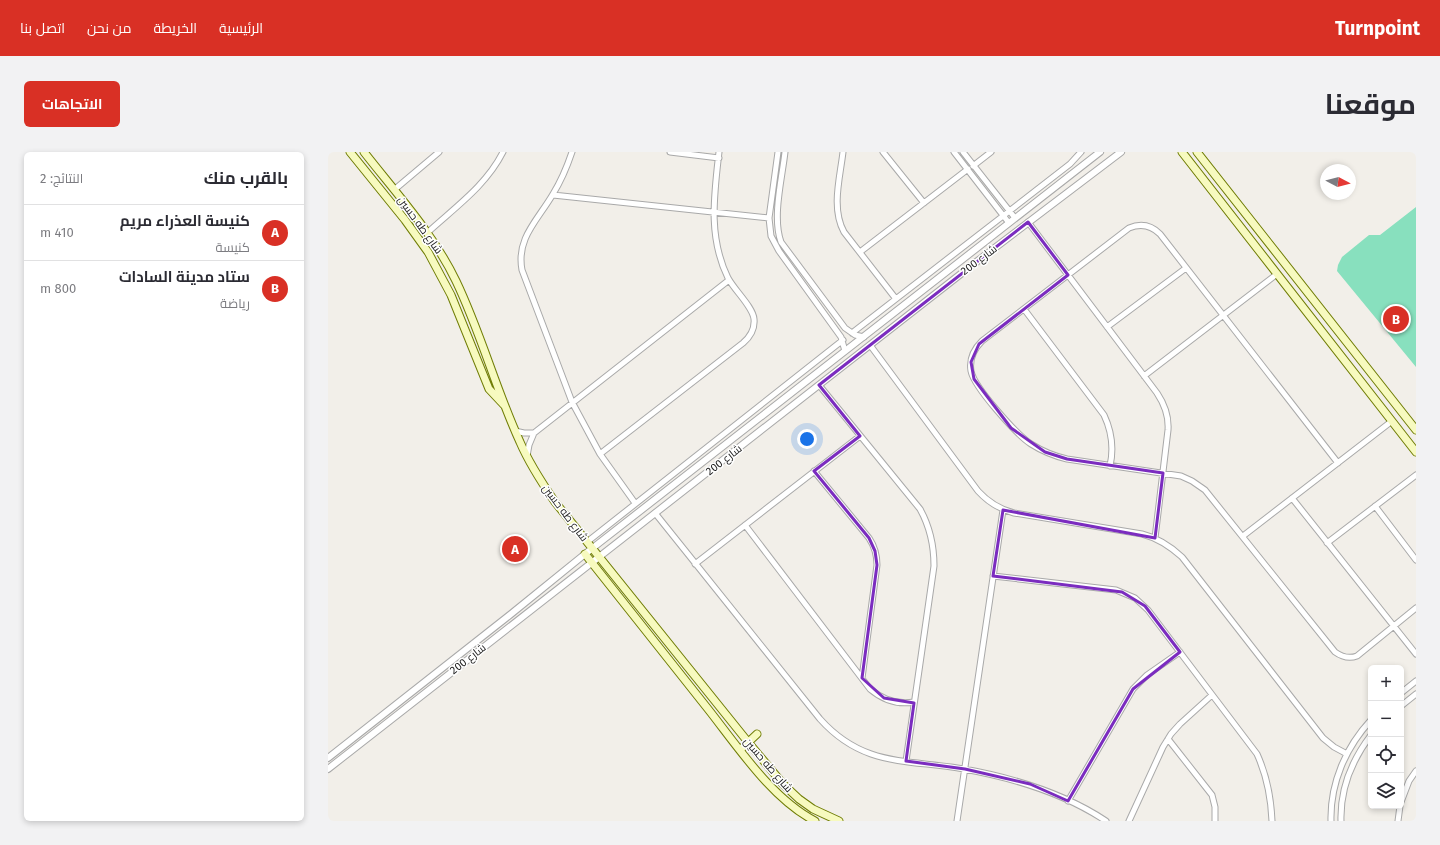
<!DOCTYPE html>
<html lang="ar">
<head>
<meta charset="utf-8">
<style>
	body { margin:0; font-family:"Fira Sans",Cairo,sans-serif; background:#f2f2f3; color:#2b2b33; direction:rtl }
	.controls { position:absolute; right:12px; bottom:12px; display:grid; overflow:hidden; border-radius:6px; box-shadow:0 2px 6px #0003 }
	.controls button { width:36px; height:36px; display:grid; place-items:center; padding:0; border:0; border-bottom:1px solid #e1e1e2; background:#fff; color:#2b2b33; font:20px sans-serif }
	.compass { position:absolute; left:992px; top:12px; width:36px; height:36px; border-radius:50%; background:#fff; box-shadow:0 2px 6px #0003; rotate:97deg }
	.you { position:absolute; left:479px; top:287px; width:14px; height:14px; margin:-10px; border:3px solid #fff; border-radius:50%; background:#1a73e8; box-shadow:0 0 0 6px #1a73e833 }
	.badge { display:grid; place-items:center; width:26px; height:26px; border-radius:50%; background:#d93025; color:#fff; font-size:13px; font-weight:700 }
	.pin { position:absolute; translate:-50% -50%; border:2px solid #fff; box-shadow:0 1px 4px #0006 }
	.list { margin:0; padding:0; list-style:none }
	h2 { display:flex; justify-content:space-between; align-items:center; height:52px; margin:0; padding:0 16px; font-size:17px }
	h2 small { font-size:13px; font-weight:400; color:#7c7c81 }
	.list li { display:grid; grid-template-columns:26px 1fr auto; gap:12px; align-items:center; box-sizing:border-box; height:56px; padding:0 16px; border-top:1px solid #e1e1e2 }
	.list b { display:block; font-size:15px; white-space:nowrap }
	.list p { margin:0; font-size:13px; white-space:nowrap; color:#7c7c81 }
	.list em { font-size:13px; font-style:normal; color:#7c7c81 }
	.icon { flex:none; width:22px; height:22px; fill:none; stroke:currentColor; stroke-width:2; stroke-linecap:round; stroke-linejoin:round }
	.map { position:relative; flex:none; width:1088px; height:669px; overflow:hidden; direction:ltr; border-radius:6px }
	header { display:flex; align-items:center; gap:24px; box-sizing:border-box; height:56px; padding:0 20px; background:#d93025; color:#fff }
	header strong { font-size:19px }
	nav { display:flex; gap:22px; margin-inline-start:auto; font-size:14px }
	.intro { display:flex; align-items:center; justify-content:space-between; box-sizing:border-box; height:96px; padding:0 24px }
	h1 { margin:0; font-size:28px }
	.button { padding:10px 18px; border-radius:6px; background:#d93025; color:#fff; font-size:14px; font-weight:700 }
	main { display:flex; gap:24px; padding:0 24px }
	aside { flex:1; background:#fff; border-radius:6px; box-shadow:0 2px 6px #0003 }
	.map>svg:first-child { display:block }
	.pitch { fill:#88e0be }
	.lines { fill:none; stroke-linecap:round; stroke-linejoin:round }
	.minor-casing { stroke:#a9a9a9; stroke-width:7 }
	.tertiary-casing { stroke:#a9a9a9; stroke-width:8 }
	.secondary-casing { stroke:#707d05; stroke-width:9 }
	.minor { stroke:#fff; stroke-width:5 }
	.tertiary { stroke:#fff; stroke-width:6 }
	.secondary { stroke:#f7fabf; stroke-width:7 }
	.marked { fill:none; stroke:#7b2cbf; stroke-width:3; stroke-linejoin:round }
	.labels { text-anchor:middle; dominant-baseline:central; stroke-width:3; stroke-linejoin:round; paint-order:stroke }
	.street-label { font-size:11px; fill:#222; stroke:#fff }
</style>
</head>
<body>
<header>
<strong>Turnpoint</strong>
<nav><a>الرئيسية</a><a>الخريطة</a><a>من نحن</a><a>اتصل بنا</a></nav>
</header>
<div class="intro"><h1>موقعنا</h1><a class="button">الاتجاهات</a></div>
<main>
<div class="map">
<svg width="1088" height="669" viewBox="0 0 1088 669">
	<rect width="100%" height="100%" fill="#f2efe9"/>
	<!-- pitch -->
	<path class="pitch" d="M1088,55V215L1009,119L1010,113L1014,105L1041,83H1052Z"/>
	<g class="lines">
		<defs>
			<path id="minor" d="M244,0C239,15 233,29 225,42C210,68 188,86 194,118L244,250L272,302L307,351
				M342,0L391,6
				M450,0L441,66L443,84L451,99L513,185L517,199
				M457,0C454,27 444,65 453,90L517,176L527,183L536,185
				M515,0C512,26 503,56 516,80L568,147
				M555,0L596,51
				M626,0L681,71
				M635,0L687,66
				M645,14L663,0
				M66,38L111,0
				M225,43L441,66
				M700,70L829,241C837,253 841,264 840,278L827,386
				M99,81C126,56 158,34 175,0
				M532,100L640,17
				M696,157L776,263C784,280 786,296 782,314
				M779,175L858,116
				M524,181L742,12L753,0
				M542,193L650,339C660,350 671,357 686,361L814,382C830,386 842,394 854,405L995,586L1006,595L1019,602
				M816,224L949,122
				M491,233L592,357C602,375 606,393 606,414L578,609
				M187,279L196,281H206
				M272,302L415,191C422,185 427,177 426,167C425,155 407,139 400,126C380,85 386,44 391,0
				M199,304L201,293L206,281L401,128
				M1010,311L832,82C823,73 813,71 801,76L654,189C646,197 641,207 643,219C646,235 688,282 703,292C714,299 726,304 739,307L853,324L864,329L877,338L1007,500C1014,505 1021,507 1029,504L1088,456
				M486,319L541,386C547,395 549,403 549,413L534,526
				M964,346L1088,502
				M1047,354L1088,408
				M327,361L492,567C535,615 578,607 636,617C686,626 736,641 778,669
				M417,373L542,537C555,548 569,553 586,550
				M915,384L1064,269
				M259,390L515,188
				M999,391L1088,323
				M367,412L532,284
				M665,424L788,438L807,446L820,458L929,602C939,624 943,645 944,669
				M1073,541L1088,529
				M1073,554L1088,542
				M840,587L884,643L887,655V669
				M740,649L805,537L819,523L852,500
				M1073,650L1081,629L1088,619
				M629,669L675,358
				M801,669L835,595L843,582L852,572L884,543
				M1003,669C1002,631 1018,595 1043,568
				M1013,669C1012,637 1024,608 1043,583
				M1070,669L1072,654"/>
			<path id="tertiary" d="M0,606L183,462L257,402L772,0
				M0,617L643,114L793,0"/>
			<path id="secondary" d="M22,0L77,68L100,100L123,143L161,237L176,253
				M36,0C68,41 105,81 128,129C153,181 168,238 192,290C201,311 214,331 227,350L420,590L455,632L471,647L485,657L511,669
				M854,0L1088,300
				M869,0L1088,278
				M257,402C298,454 339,506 380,557C410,595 444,647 487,669
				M412,598L429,582"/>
		</defs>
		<!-- minor casing -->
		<use href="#minor" class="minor-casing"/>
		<!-- tertiary casing -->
		<use href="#tertiary" class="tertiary-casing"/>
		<!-- secondary casing -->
		<use href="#secondary" class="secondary-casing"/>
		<!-- minor -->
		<use href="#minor" class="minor"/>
		<!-- tertiary -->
		<use href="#tertiary" class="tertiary"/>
		<!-- secondary -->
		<use href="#secondary" class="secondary"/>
	</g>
	<!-- marked area -->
	<path class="marked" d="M700,70L740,123L651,192L643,210L646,227L683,276L717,300L739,307L835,321L827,386L675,358L665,424L794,440L817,454L852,500L805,537L740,649L702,632L637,617L578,609L586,551L556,546L534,526L549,413L547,399L541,386L486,319L532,284L491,233Z"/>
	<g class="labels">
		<!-- street labels -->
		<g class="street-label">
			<text transform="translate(92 73) rotate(54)">شارع طه حسين</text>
			<text transform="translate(651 108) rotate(-37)">شارع 200</text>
			<text transform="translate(396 308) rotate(-38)">شارع 200</text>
			<text transform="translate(237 361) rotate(53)">شارع طه حسين</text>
			<text transform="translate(140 507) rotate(-38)">شارع 200</text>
			<text transform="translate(440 613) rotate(49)">شارع طه حسين</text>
		</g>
	</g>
</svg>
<div class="controls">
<button>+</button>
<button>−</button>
<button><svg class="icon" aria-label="locate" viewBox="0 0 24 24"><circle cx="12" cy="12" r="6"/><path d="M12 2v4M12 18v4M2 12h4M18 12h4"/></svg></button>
<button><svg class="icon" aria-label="layers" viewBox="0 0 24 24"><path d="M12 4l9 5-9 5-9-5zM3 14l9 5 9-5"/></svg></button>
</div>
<svg class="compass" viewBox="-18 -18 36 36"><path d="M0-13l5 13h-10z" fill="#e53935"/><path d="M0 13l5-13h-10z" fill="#7c7c81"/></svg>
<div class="you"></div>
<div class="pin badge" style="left:187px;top:397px">A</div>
<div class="pin badge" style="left:1068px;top:167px">B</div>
</div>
<aside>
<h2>بالقرب منك<small>النتائج: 2</small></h2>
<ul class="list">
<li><span class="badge">A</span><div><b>كنيسة العذراء مريم</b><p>كنيسة</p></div><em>410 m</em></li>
<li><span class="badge">B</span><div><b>ستاد مدينة السادات</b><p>رياضة</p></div><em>800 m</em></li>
</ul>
</aside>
</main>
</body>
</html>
